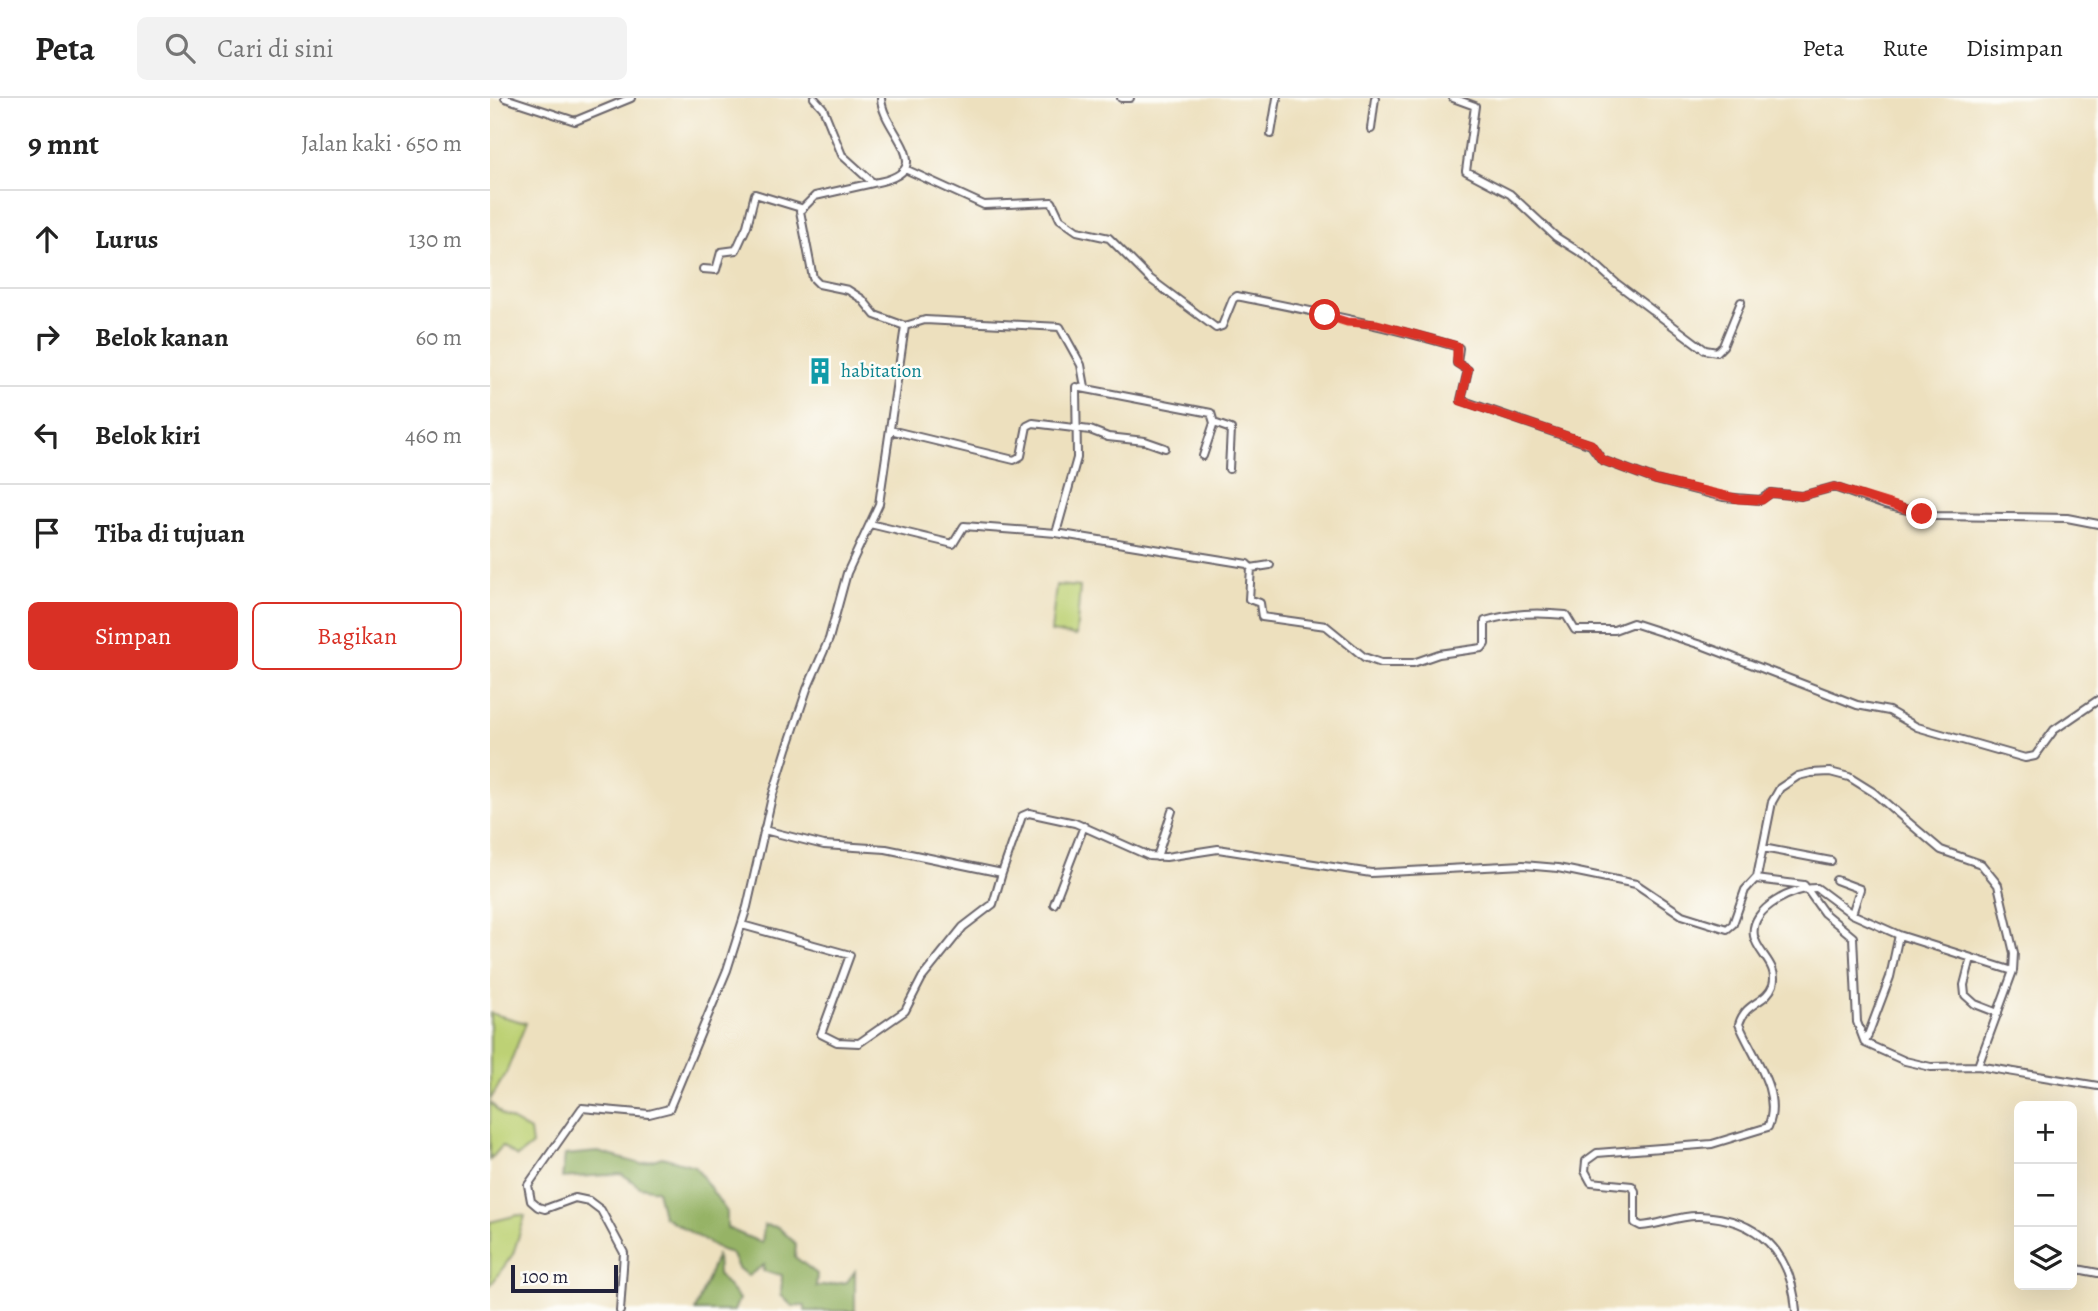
<!DOCTYPE html>
<html lang="id">
<head>
<meta charset="utf-8">
<style>
	body { margin:0; font-family:Alegreya,serif; background:#f2f2f2; color:#222 }
	.controls { position:absolute; right:21px; bottom:21px; display:grid; overflow:hidden; border-radius:10px; box-shadow:0 7px 28px #0002 }
	.controls button { width:63px; height:63px; display:grid; place-items:center; padding:0; border:0; border-bottom:2px solid #e0e0e0; background:#fff; color:#222; font:35px sans-serif }
	.scale { position:absolute; left:21px; bottom:18px; width:107px; box-sizing:border-box; padding-left:7px; border:4px solid #22223b; border-top:0; font-size:19px; line-height:24px; white-space:nowrap; color:#22223b; -webkit-text-stroke:5px #fdfcf7; paint-order:stroke }
	.stop { position:absolute; width:21px; height:21px; margin:-16px; border:5px solid #d93025; border-radius:50%; background:#fff }
	.stop.end { background:#d93025; border-color:#fff; box-shadow:0 2px 7px #0008 }
	.list { margin:0; padding:0; list-style:none }
	h2 { display:flex; justify-content:space-between; align-items:center; height:91px; margin:0; padding:0 28px; font-size:30px }
	h2 small { font-size:23px; font-weight:400; color:#767676 }
	.list li { display:grid; grid-template-columns:46px 1fr auto; gap:21px; align-items:center; box-sizing:border-box; height:98px; padding:0 28px; border-top:2px solid #e0e0e0 }
	.list b { display:block; font-size:26px; white-space:nowrap }
	.list em { font-size:23px; font-style:normal; color:#767676 }
	.actions { display:flex; gap:14px; padding:21px 28px }
	.actions a { flex:1; padding:16px 0; border:2px solid #d93025; border-radius:10px; text-align:center; font-size:24px; color:#d93025 }
	.actions .main { background:#d93025; color:#fff }
	.icon { flex:none; width:38px; height:38px; fill:none; stroke:currentColor; stroke-width:2; stroke-linecap:round; stroke-linejoin:round }
	.map { position:relative; flex:none; width:1608px; height:1213px; overflow:hidden }
	header { display:flex; align-items:center; gap:42px; box-sizing:border-box; height:98px; padding:0 35px; background:#fff; border-bottom:2px solid #e0e0e0 }
	header strong { font-size:33px }
	nav { display:flex; gap:38px; margin-inline-start:auto; font-size:24px }
	.search { width:490px; height:63px; background:#f2f2f2; display:flex; align-items:center; gap:18px; box-sizing:border-box; padding:0 24px; border-radius:10px; color:#767676; font-size:26px }
	main { display:flex }
	aside { flex:1; background:#fff }
	.map>svg:first-child { display:block }
	.green { fill:#bdd174; stroke:#707a58; stroke-width:2 }
	.forest { fill:#96b366; stroke:#5c6a50; stroke-width:2 }
	.lines { fill:none; stroke-linecap:round; stroke-linejoin:round }
	.minor-casing { stroke:#696469; stroke-width:10 }
	.minor { stroke:#fff; stroke-width:6 }
	.route { stroke:#d93025; stroke-width:9 }
	.labels { text-anchor:middle; dominant-baseline:central; stroke-width:5; stroke-linejoin:round; paint-order:stroke }
	.culture-label { font-size:19px; fill:#0d838f; stroke:#fdfcf7; text-anchor:start }
</style>
</head>
<body>
<header>
<strong>Peta</strong>
<div class="search"><svg class="icon" aria-label="search" viewBox="0 0 24 24"><circle cx="10" cy="10" r="6"/><path d="M15 15l6 6"/></svg>Cari di sini</div>
<nav><a>Peta</a><a>Rute</a><a>Disimpan</a></nav>
</header>
<main>
<aside>
<h2>9 mnt<small>Jalan kaki · 650 m</small></h2>
<ul class="list">
<li><svg class="icon" aria-label="ahead" viewBox="0 0 24 24"><path d="M12 20V5M6 11l6-6 6 6"/></svg><div><b>Lurus</b></div><em>130 m</em></li>
<li><svg class="icon" aria-label="right" viewBox="0 0 24 24"><path d="M7 20v-9h11M14 6l5 5-5 5"/></svg><div><b>Belok kanan</b></div><em>60 m</em></li>
<li><svg class="icon" aria-label="left" viewBox="0 0 24 24"><path d="M17 20v-9H6M10 6l-5 5 5 5"/></svg><div><b>Belok kiri</b></div><em>460 m</em></li>
<li><svg class="icon" aria-label="arrive" viewBox="0 0 24 24"><path d="M6 21V4h12l-3 4 3 4H6"/></svg><div><b>Tiba di tujuan</b></div></li>
</ul>
<div class="actions"><a class="main">Simpan</a><a>Bagikan</a></div>
</aside>
<div class="map">
<svg width="1608" height="1213" viewBox="0 0 1608 1213">
	<rect width="100%" height="100%" fill="#fdfcf7"/>
	<filter id="ink" filterUnits="userSpaceOnUse"><feTurbulence type="fractalNoise" baseFrequency=".0143" numOctaves="2"/><feDisplacementMap in="SourceGraphic" scale="14" xChannelSelector="R" yChannelSelector="G"/><feConvolveMatrix kernelMatrix="1 2 1 2 8 2 1 2 1" color-interpolation-filters="sRGB"/></filter>
	<filter id="wash" filterUnits="userSpaceOnUse"><feTurbulence type="fractalNoise" baseFrequency=".00686" numOctaves="4" result="noise"/><feDisplacementMap in="SourceGraphic" scale="28" xChannelSelector="R" yChannelSelector="G"/><feGaussianBlur stdDeviation="1.57" result="paint"/><feColorMatrix in="noise" values="0 0 0 0 0 0 0 0 0 0 0 0 0 0 0 0 0 1.4 0 .05"/><feComposite in="paint" operator="in"/></filter>
	<g filter="url(#wash)">
		<rect width="100%" height="100%" fill="#ede0be"/>
		<!-- green -->
		<path class="green" d="M566,487L590,489L586,538L561,534Z
			M0,915L36,925L16,975L0,1002Z
			M0,1004L12,1017L40,1033L42,1047L27,1059L12,1048L0,1062Z
			M28,1117L35,1118L23,1156L0,1188V1124Z"/>
		<!-- forest -->
		<path class="forest" d="M108,1054L151,1066L172,1059L205,1068L237,1114V1130L272,1145L274,1127L288,1129L306,1146L305,1159L327,1176L326,1189L357,1184L365,1173V1213H315V1208H302L291,1197L292,1177L273,1173L274,1167L258,1178L248,1170L241,1155L231,1152L173,1118L167,1092L150,1089L132,1076L72,1080L75,1057Z
			M227,1156L228,1176L249,1201L244,1213H205Z"/>
	</g>
	<g filter="url(#ink)">
		<g class="lines">
			<defs>
				<path id="minor" d="M15,0L85,23L141,0
					M324,0L333,10L352,57L383,85C454,73 392,34 391,0
					M631,0H640
					M963,0L985,8L976,73L1020,96L1066,139L1096,158L1126,185L1215,252L1227,254L1233,248L1251,204
					M881,31L885,0
					M781,36L787,0
					M415,71L494,107L562,104L570,121L587,133L619,140L659,180L726,230L732,228L743,201L747,198C821,213 893,227 965,248L969,250L967,265L978,272L971,302L1101,347L1112,362L1166,382L1233,399L1270,402L1281,395L1311,398L1344,389L1395,407L1445,418L1577,420L1608,426
					M213,171L226,172L231,154L246,152L257,128L265,96L311,110
					M415,228L435,222L570,229L591,267L595,289
					M400,332L524,362L531,358L537,328L543,325L600,332L618,339L655,343L675,350
					M713,358L724,325
					M380,426L463,446L474,428L566,435L757,466L761,470L759,501L770,505L772,519L836,528L874,559L891,565H923L949,556L992,550L995,546V523C1022,515 1046,514 1076,517L1085,532H1124L1143,525L1214,548L1367,607L1399,613L1427,629L1535,660L1545,658L1564,632L1608,602
					M566,435L587,360L586,289L721,315L724,325L741,331L739,371
					M761,470L780,467
					M274,732L334,747L396,751L512,775L532,718L539,715L585,725L659,758L676,759L728,751L881,775L1033,767L1068,770L1146,786L1192,817L1237,831L1243,826L1255,792L1267,779L1282,704L1290,690L1308,678L1321,675L1340,674L1359,679L1383,694L1451,752L1491,766L1508,787L1524,855L1523,873L1488,968
					M1273,750L1341,763
					M667,759L682,713
					M1266,781L1314,787L1334,815L1363,839L1367,924L1375,945
					M1346,782L1370,791L1362,816
					M564,806L594,728
					M252,827L360,857L331,936L347,944L369,945L415,913L432,880L473,829L503,806L512,775
					M1409,837L1523,873
					M1481,860L1474,887L1475,897L1485,906L1508,915
					M1582,1170L1608,1175
					M130,1213L134,1155L111,1112L99,1103L85,1100L55,1111L48,1109L41,1103L38,1087L92,1010L159,1016L179,1011L237,872L257,809L282,699L297,651L317,591L339,541L357,475L389,406L414,235L415,228L385,217L372,201L358,192L329,186L323,180L310,113L325,98L383,85
					M1306,1213C1302,1155 1269,1120 1209,1118C1189,1117 1170,1127 1151,1128L1145,1125V1093L1142,1088L1101,1084L1095,1073L1096,1063L1107,1055L1222,1046L1278,1029C1293,994 1261,956 1249,926C1256,903 1276,906 1283,887C1289,867 1267,855 1264,838C1259,810 1305,789 1327,790L1362,816L1409,837L1400,879L1375,945L1415,963L1441,969L1488,968L1608,988"/>
			</defs>
			<!-- minor casing -->
			<use href="#minor" class="minor-casing"/>
			<!-- minor -->
			<use href="#minor" class="minor"/>
		</g>
	</g>
	<g class="lines" filter="url(#ink)">
		<!-- route -->
		<path class="route" d="M835,217L857,224L887,226L967,248V265L978,272L971,303L1101,346L1112,362L1166,382L1249,401L1272,402L1281,395L1311,398L1344,389L1432,416"/>
	</g>
	<!-- icons -->
	<defs>
		<symbol id="building-bare" viewBox="-9 -9 18 18"><path d="M-4-6H4V6H1V3H-1V6H-4ZM-2.5-4.3h1.7v1.8h-1.7ZM.8-4.3h1.7v1.8H.8ZM-2.5-1h1.7V.8h-1.7ZM.8-1h1.7V.8H.8Z" fill="#0f9aa8" stroke="#fdfcf7" stroke-width="2.5" paint-order="stroke"/></symbol>
	</defs>
	<g fill-rule="evenodd">
		<use href="#building-bare" x="311" y="254" width="38" height="38"/>
	</g>
	<g class="labels">
		<!-- culture labels -->
		<g class="culture-label">
			<text x="351" y="273">habitation</text>
		</g>
	</g>
</svg>
<div class="controls">
<button>+</button>
<button>−</button>
<button><svg class="icon" aria-label="layers" viewBox="0 0 24 24"><path d="M12 4l9 5-9 5-9-5zM3 14l9 5 9-5"/></svg></button>
</div>
<div class="scale">100 m</div>
<div class="stop" style="left:835px;top:217px"></div>
<div class="stop end" style="left:1432px;top:416px"></div>
</div>
</main>
</body>
</html>
